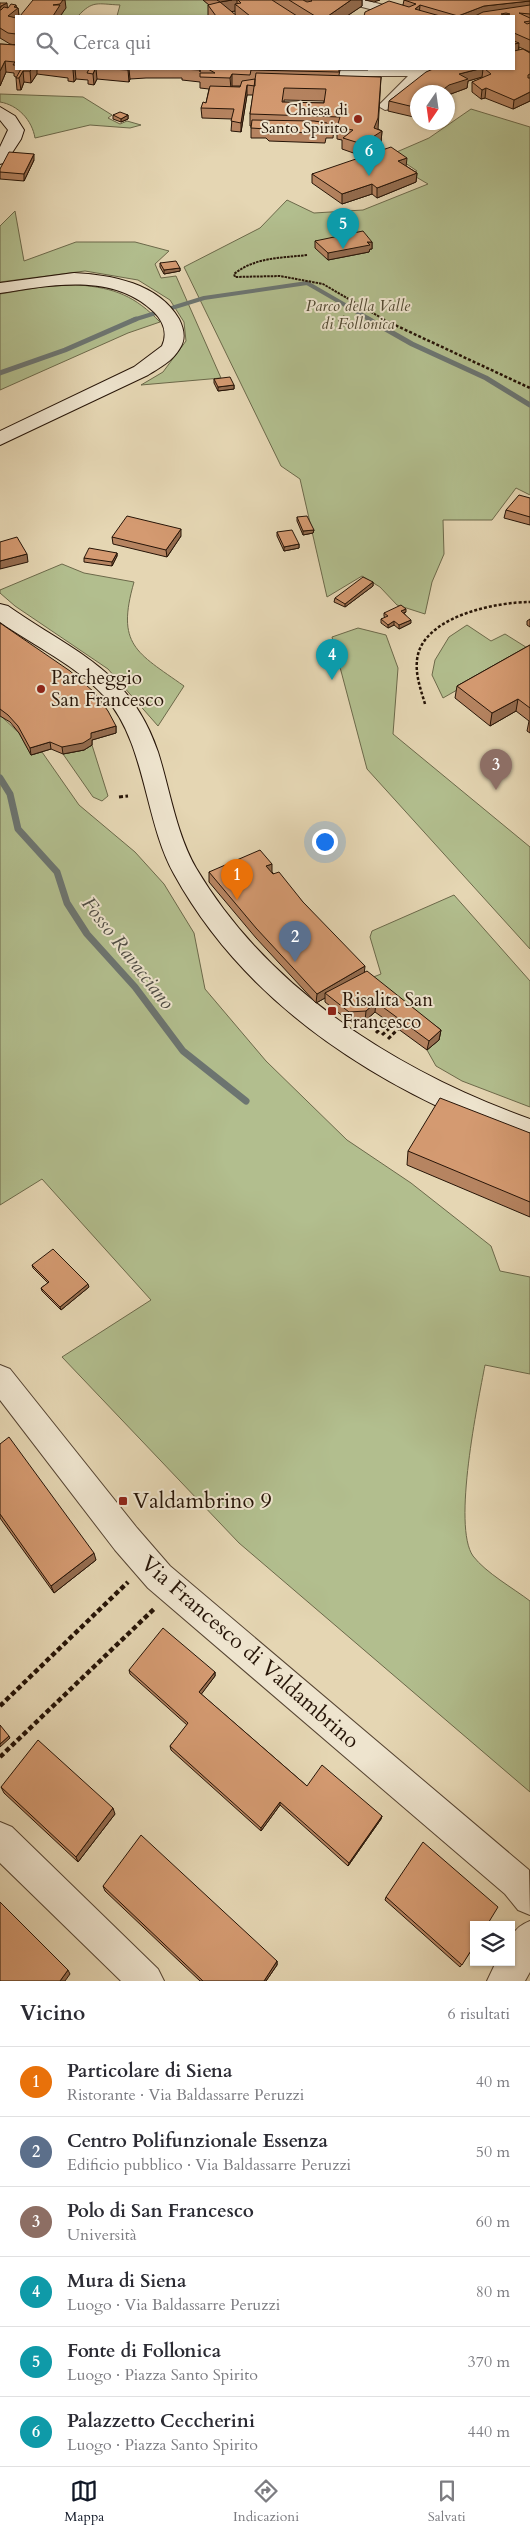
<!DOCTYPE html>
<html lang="it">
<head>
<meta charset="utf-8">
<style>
	body { margin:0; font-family:Cardo,serif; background:#f2f2f3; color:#2b2b33 }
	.controls { position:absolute; right:15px; bottom:15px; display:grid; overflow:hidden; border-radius:0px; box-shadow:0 1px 4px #0004 }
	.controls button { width:45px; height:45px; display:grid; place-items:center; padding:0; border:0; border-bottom:1px solid #e1e1e2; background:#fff; color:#2b2b33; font:25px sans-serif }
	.compass { position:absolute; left:410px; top:85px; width:45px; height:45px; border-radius:50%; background:#fff; box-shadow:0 1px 4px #0004; rotate:193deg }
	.you { position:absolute; left:324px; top:841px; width:18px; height:18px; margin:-12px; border:4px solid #fff; border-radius:50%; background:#1a73e8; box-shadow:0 0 0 8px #1a73e833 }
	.badge { display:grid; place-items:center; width:32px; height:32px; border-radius:50%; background:#111827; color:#fff; font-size:16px; font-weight:700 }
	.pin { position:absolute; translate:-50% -41px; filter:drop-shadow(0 1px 2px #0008) }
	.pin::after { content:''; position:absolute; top:26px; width:18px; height:15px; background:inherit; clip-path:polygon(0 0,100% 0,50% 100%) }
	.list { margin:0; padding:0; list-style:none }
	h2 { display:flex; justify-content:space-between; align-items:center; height:65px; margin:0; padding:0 20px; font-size:21px }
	h2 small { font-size:16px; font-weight:400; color:#7c7c81 }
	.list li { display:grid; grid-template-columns:32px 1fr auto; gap:15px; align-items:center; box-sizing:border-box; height:70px; padding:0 20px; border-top:1px solid #e1e1e2 }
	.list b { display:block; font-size:19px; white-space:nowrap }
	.list p { margin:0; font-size:16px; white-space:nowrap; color:#7c7c81 }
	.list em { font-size:16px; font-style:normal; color:#7c7c81 }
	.icon { flex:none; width:28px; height:28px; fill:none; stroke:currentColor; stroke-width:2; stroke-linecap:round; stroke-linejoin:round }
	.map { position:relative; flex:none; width:530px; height:1981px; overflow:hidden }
	.search { position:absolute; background:#fff; box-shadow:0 1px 4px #0004; left:15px; right:15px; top:15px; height:55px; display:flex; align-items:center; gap:12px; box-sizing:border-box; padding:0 18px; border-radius:0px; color:#7c7c81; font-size:19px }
	.sheet { height:485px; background:#fff }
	nav { display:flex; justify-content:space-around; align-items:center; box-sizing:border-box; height:70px; border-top:1px solid #e1e1e2; background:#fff; font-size:14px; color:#7c7c81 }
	nav a { display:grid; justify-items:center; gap:2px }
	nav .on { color:#111827 }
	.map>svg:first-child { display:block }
	.green { fill:#b2be8e; stroke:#6c694a }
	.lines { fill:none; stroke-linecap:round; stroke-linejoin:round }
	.stream-far2 { stroke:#6c7571; stroke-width:4 }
	.stream-far1 { stroke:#6c7571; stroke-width:5 }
	.stream { stroke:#6c7571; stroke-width:7 }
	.street-casing { stroke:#564432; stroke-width:2 }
	.secondary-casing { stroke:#261407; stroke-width:2 }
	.path-far3 { stroke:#261407; stroke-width:2; stroke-dasharray:2.5 1; stroke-linecap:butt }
	.path-far2 { stroke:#261407; stroke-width:2.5; stroke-dasharray:3 2; stroke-linecap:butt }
	.path-far1 { stroke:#261407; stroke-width:3; stroke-dasharray:4 2.5; stroke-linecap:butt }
	.path { stroke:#261407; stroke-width:4.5; stroke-dasharray:5 3; stroke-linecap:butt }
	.street { fill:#eee4ce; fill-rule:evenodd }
	.secondary { fill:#eee4ce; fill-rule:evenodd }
	.wall { fill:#b68461; stroke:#261407; fill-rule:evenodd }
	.shaded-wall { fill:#946c4f; stroke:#261407 }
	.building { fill:#d49a71; stroke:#261407; fill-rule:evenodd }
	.poi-dot { fill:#8f2418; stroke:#eee4ce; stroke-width:2 }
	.labels { text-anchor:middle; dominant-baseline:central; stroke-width:4; stroke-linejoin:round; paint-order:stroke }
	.far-poi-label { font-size:16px; fill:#261407; stroke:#eee4ce; text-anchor:end }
	.far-park-label { font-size:16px; font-style:italic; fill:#504730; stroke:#eee4ce }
	.poi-label { font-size:19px; fill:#261407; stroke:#eee4ce; text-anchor:start }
	.water-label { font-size:20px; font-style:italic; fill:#4f4d45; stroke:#eee4ce }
	.near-poi-label { font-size:22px; fill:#261407; stroke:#eee4ce; text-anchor:start }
	.near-street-label { font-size:22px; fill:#261407; stroke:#eee4ce }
</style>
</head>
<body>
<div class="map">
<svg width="530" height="1981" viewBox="0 0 530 1981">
	<rect width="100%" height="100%" fill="#e5d6b3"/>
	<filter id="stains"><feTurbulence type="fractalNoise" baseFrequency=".004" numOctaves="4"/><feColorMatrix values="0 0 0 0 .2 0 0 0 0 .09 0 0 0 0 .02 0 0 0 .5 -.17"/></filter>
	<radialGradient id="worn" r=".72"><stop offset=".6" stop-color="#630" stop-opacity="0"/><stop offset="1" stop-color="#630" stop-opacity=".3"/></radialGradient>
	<!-- green -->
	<path class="green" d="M41,0H203L220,14L208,16H117L120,5C97,4 93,0 78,16H61L65,8Z
		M0,94L83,97L112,115L108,118L120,124L127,121L141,125L130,128L90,125L35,138C32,120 18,105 0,102Z
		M471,109L530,127V495L516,488L492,520H443L444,554L432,582L425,614L397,605L380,587L362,576L327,597L300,479L281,466L184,267L260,228L287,200L314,213L363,210L428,184L411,174L417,171L392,154L429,138Z
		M15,211L24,261L76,242H135L169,251L155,264L161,278L176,276L221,378L141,385L163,372L186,341L184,322L170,300L138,280L85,271L0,282V226Z
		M79,285C115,288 135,296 160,322L128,333L0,390V294L48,286Z
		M62,564L84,573L134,582C116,645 136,652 184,686L158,726L108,669L15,606L0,593V590Z
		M467,625L491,641L505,634L529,649L443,698L432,675L435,660L449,637Z
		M358,628L386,635L398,668L393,734L530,847V949L367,769L332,637Z
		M0,715L19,733L31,755L42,752L79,805L135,852L164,884L194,933L205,989L266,1061L347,1140L411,1183L491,1246L500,1271L530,1277V1374L485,1365C478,1402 452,1526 473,1556C486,1573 513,1588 530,1601V1792L239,1543L62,1357L151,1300L42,1179L0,1205Z
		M92,745L108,796L102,801L93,797L63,754L84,750Z
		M454,895L530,981V1107L462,1081L436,1066L427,1050L366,980L381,974L370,937L372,931Z"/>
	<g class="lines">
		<!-- stream-far2 -->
		<path class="stream-far2" d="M133,320L204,298L307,283L371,320"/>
		<!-- stream-far1 -->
		<path class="stream-far1" d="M368,319L412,344L486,378L530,405
			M0,373L65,350L136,319"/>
		<!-- stream -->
		<path class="stream" d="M0,778L10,794L18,829L57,872L67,903L87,934L135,987L183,1051L246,1101"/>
		<defs>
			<path id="street" d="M345,0H365L413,13L415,16H396L347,3Z
				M304,69H463L456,73L424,75L390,109L385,110L378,106L408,76H307L300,72Z
				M0,1365L10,1369L137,1528L170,1566L529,1870L530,1915L518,1910L505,1894L148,1588L115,1550L0,1400Z
				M0,1822L12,1827L158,1969L164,1981H121L0,1863Z
				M530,1921V1972L525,1981H487L496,1962H511C511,1941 508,1930 530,1921Z"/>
			<path id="secondary" d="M0,107L15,116L24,130L21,139L6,162L0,164V147L8,130L0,120Z
				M74,273C112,275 158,283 179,319C184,329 186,339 180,348C173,361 159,368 148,375L0,445V431L134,367L162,346C168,333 163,321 154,312C113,272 50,285 0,293V283Z
				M0,604L8,606C73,652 130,669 158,752C170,790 176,833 196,868C269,991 399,1072 530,1119V1144C388,1095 248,1009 174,874C144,820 146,743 105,697C76,665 34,646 0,622Z"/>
		</defs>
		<!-- street casing -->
		<use href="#street" class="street-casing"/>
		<!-- secondary casing -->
		<use href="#secondary" class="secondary-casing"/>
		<!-- path-far3 -->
		<path class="path-far3" d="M307,255C282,258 255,257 234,274L235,277L280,276L323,284L385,320"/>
		<!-- path-far2 -->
		<path class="path-far2" d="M382,319L530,388
			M425,704C420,687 413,669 419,651C432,615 497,602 530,602"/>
		<!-- path-far1 -->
		<path class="path-far1" d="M119,797L128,796
			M376,1033L388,1021
			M382,1035L393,1025
			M388,1039L398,1029"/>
		<!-- path -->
		<path class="path" d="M0,1706L128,1582
			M0,1757L154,1609"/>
		<!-- street -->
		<use href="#street" class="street"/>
		<!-- secondary -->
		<use href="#secondary" class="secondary"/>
	</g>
	<!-- wall -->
	<path class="wall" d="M203,0H362V6L347,16H208V5H209ZM231,11H235V15Z
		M365,0H380L374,2Z
		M404,0H530V52L519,47V50L530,53V101L513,109L485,98L481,99L472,92V82L483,78L482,77L468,81L467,88L448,95V92H418V118L388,111L389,101L433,69H514V16H364L403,5Z
		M0,3L8,8H18L19,16H16V69H200V72V69H368V70H340L339,75L378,129L382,131L381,142L362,156L342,149V140L337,139V128H334L333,138H326L325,143L269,141L266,138H251V126H250V114L253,95H247L241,132L231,131L232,119L202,118L201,108L206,103L209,89L200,88V82L182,80V78H146L130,79L129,82L97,79L94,85L88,84V80L76,79L74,82L68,81V78L37,74L31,83L24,82L21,90H17L16,78V77L14,76V73L6,72L0,86V44L15,45L10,44L0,38ZM232,86H241L240,87H232ZM284,100L324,101V103L284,102Z
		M113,115H128V119L121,122L113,119Z
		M34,160L24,181L0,179V169Z
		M406,166L417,173L416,182L377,198L372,194L342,204L312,183V174Z
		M315,241L372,242V249H370L369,252L328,260L315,248Z
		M160,263L180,268V271L164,274L160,267Z
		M339,318L349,320V324L344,326L339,322Z
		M214,379L234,385V389L218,391L214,383Z
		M530,498V525L504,518L506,510Z
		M297,517L314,530L313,533L303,535L297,521Z
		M277,532L299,544V548L284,551L277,536Z
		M181,536L167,557L113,544L112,537Z
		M117,553V556L112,566L84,562V558Z
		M373,582V586L345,607L334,602L335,598Z
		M406,612L404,613L411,623L399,629L394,625L388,628L381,623V619L385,618L384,616V613Z
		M530,619V627L527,625V621Z
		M0,623L116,726V733L92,740V745L84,750L63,754L51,749L31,755L19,733L10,722L0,716Z
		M530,645V733L527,731L529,721L516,711L490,726L455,698L457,686Z
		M209,872H272L303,902L364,972L441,1030L439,1040L427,1050L375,1012L365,1021H349L325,1002V998L316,1003L256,938L209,882Z
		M530,1133V1217L407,1165L408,1151Z
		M32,1265L89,1287L61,1310L42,1291L41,1288L48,1283L33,1268Z
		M0,1444L96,1560L54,1593L0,1518Z
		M129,1670L215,1672V1676L201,1694L307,1786L382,1816L381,1819L348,1866L280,1805L261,1831L171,1750L170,1746L187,1725L130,1674Z
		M1,1787L115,1814L78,1862L4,1793Z
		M103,1886L277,1961V1965L266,1981H200L105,1891Z
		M386,1897L474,1946L460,1967L385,1900Z"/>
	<!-- shaded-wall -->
	<path class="shaded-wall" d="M63,0H65L66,8L61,15V16H53V5Z
		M232,0H237V6L235,4V11L220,14V2Z
		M351,0H362V6L347,16H328Z
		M530,1V12L493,16H458L484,6Z
		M7,3L8,14L0,16V8L1,6Z
		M16,5L17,9L18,8L19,16H16V22L8,16Z
		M420,5L419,16L415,9Z
		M519,43L518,54L514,55V44Z
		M5,61L6,72L0,86V71Z
		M32,69H37V74L31,83L30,71Z
		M74,69H75L76,79L74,82L73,70Z
		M95,69H96L97,79L94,85L93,74Z
		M129,69L130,79L129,82L128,70Z
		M479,69H483L482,77L468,81L467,88L448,95V92H440L459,74Z
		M23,71L24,82L21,90L19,78Z
		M232,74V86L231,89L230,78Z
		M381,77L378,130L382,131L381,142L362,156V144L374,128Z
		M247,85V95L241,132V123Z
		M486,88L485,98L481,99L482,90Z
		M530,92V101L513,109L514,100Z
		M128,115V119L121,122V119Z
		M34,154V160L24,181V174Z
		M407,158L406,167L398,161Z
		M417,173L416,182L377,198V188Z
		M372,184V194L342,204V194Z
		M367,242H372V249H370L369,252L328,260V253Z
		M180,268V271L164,274V270Z
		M349,320V324L344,326V322Z
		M234,385V389L218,391V387Z
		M181,529V536L167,557L166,550Z
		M314,530L313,533L303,535V531Z
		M299,544V548L284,551V547Z
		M117,553V556L112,566V562Z
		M27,554L28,562L0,569V561Z
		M373,582V586L345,607V604Z
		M406,609V612L401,614V611Z
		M411,620V623L399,629V625Z
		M394,621V625L388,628V625Z
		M518,699L516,711L490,726L492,713Z
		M116,726V733L92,740V745L84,750L63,754L62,747L91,733Z
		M50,742L51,749L31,755L30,748Z
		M272,864V874L266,866Z
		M365,966L364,976L325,993V998L316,1003L317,994Z
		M376,1002L375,1012L365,1021L366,1011Z
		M441,1030L439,1040L427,1050L429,1041Z
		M88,1284L89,1287L61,1310L60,1307Z
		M94,1553L96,1560L54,1593L51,1586Z
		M215,1672V1676L200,1696L199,1692Z
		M9,1736L10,1738L0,1747V1744Z
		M280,1802V1805L261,1831V1828Z
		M113,1808L115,1814L78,1862L76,1857Z
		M382,1816L381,1819L348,1866L349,1863Z
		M277,1961V1965L266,1981H264Z
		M68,1970L70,1974L65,1981H60Z"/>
	<!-- building -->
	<path class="building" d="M33,0H63L60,4L53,5H60L53,16H64H20Z
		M217,0H232L220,2L237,16H216L208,5L220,2Z
		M238,0H272L297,16H250L235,4L241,3Z
		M289,0H303L307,2L312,1L311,0H351L328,16H315Z
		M404,0H530V1L484,6L458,16L420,5L415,9L440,16H364L365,12L389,1L409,7L416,4Z
		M0,3H7L1,6L0,8Z
		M11,4L16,5L14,7L18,8L8,16L16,18V34L8,33L0,28V10H1L4,7L8,8Z
		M530,5V14L519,13L530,18V21L524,22L527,24L530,23V40L514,33V16H475L483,12ZM506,13L510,14L506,16L501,14Z
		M514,41L519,43L514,44Z
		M0,44L16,45V65H13L15,62L5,61L0,71Z
		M523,49L530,53V74L528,75V78H530V92L514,100L486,88L482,90L472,82L491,74L485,69H514V51Z
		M21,69H32L30,71H23L19,78H16Z
		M89,69H95L93,74L87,73Z
		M111,69H129L128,70Z
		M182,69H200V70Z
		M208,69H339V72L251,70L250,75L232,74L230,78L200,77V73H215Z
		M433,69H479L459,74L468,79L449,85L440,92H418V108L389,101L426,72Z
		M256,73L381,77L378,118L374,128L382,131L362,144L343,138L353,130L337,127L340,117L250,114ZM284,88L326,89L324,103L282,102Z
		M255,79V86L247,85L241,123L231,121L234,109L201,108L203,102L206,103L210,86L240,87L242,81Z
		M120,112L128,115L121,119L113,115Z
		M252,120L314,121L327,123L326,126H334L333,129H326L325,133L269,132L266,129L251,128Z
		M391,147L407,158L398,161L417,173L377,188L372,184L342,194L312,174Z
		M9,152L34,154L24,174L0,172V169Z
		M363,231L372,242H367L370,245L328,253L315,241Z
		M176,261L180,268L164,270L160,263Z
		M344,316L349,320L344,322L339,318Z
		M230,377L234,385L218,387L214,379Z
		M519,495L530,498V517L506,510Z
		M127,516L181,529L166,550L112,537Z
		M307,516L314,530L303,531L297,517Z
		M292,530L299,544L284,547L277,532Z
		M17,537L27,554L0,561V542Z
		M89,548L117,553L112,562L84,558Z
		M363,577L373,582L345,604L335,598Z
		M401,605L406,609L401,611L411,620L399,625L394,621L388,625L381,619L388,616L384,613Z
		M0,623L70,671L94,692L108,711L116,726L91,733V738L83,743L62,747L50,742L30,748L18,726L8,715L0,709Z
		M530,645V708L518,699L492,713L457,686Z
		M260,850L272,864L266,866L273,874L279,872L303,902L365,966L317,994L256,928L209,872Z
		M367,971L441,1030L429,1041L376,1002L366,1011L349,1012L325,993Z
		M440,1098L530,1133V1202L408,1151Z
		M53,1249L88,1284L60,1307L41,1288L49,1282L32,1265Z
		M9,1437L94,1553L51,1586L0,1514V1444Z
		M163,1628L215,1672L199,1692L307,1786L322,1765L382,1816L349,1863L280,1802L261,1828L170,1746L188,1723L129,1670Z
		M0,1725L9,1736L0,1744Z
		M38,1740L113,1808L76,1857L1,1787Z
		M141,1835L277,1961L264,1981H203L103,1886Z
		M423,1842L498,1907L487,1925H474V1946L462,1965L386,1897Z
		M0,1902L68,1970L60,1981H0Z"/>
	<!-- markers -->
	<g class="poi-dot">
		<circle cx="358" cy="119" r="5"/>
		<circle cx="41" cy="689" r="5"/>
		<rect x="327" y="1006" width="10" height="10" rx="2.5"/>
		<rect x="118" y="1496" width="10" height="10" rx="2.5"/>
	</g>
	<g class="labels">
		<!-- far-poi labels -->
		<g class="far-poi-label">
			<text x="348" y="110">Chiesa di<tspan x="348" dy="18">Santo Spirito</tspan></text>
		</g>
		<!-- far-park labels -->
		<g class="far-park-label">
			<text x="358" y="306">Parco della Valle<tspan x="358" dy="18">di Follonica</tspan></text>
		</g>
		<!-- poi labels -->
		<g class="poi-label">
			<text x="51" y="678">Parcheggio<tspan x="51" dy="22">San Francesco</tspan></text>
			<text x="342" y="1000">Risalita San<tspan x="342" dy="22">Francesco</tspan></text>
		</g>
		<!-- water labels -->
		<g class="water-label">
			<text transform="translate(128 953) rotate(52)">Fosso Ravacciano</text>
		</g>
		<!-- near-poi labels -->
		<g class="near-poi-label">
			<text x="133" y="1501">Valdambrino 9</text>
		</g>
		<!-- near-street labels -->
		<g class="near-street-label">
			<text transform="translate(250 1652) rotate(41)">Via Francesco di Valdambrino</text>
		</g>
	</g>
	<rect width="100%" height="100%" filter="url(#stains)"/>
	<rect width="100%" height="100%" fill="url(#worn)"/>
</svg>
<div class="controls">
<button><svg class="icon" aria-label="layers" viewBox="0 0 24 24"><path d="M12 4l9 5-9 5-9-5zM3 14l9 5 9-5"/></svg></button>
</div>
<svg class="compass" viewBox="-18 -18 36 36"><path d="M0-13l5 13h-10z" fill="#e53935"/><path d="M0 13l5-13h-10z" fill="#7c7c81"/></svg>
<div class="you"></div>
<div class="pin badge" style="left:237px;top:900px;background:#e8710a">1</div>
<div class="pin badge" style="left:295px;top:962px;background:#5c6f8a">2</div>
<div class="pin badge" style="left:496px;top:790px;background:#8d6e63">3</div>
<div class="pin badge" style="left:332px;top:680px;background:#0f9aa8">4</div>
<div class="pin badge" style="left:343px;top:249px;background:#0f9aa8">5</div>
<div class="pin badge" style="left:369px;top:176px;background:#0f9aa8">6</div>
<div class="search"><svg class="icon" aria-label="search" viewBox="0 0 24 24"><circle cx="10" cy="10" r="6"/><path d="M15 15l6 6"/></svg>Cerca qui</div>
</div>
<section class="sheet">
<h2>Vicino<small>6 risultati</small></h2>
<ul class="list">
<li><span class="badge" style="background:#e8710a">1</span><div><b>Particolare di Siena</b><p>Ristorante · Via Baldassarre Peruzzi</p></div><em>40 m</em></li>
<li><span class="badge" style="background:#5c6f8a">2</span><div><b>Centro Polifunzionale Essenza</b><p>Edificio pubblico · Via Baldassarre Peruzzi</p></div><em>50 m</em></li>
<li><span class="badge" style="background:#8d6e63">3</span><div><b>Polo di San Francesco</b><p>Università</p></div><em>60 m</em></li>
<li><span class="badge" style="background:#0f9aa8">4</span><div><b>Mura di Siena</b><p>Luogo · Via Baldassarre Peruzzi</p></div><em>80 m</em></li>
<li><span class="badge" style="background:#0f9aa8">5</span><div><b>Fonte di Follonica</b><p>Luogo · Piazza Santo Spirito</p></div><em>370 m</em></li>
<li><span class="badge" style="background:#0f9aa8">6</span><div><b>Palazzetto Ceccherini</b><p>Luogo · Piazza Santo Spirito</p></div><em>440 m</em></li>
</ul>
</section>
<nav>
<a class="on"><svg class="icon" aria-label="map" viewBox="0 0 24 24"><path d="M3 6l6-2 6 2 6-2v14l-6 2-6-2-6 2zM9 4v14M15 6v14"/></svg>Mappa</a>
<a><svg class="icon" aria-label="directions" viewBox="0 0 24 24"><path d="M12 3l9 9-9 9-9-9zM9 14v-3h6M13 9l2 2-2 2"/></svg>Indicazioni</a>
<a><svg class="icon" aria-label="saved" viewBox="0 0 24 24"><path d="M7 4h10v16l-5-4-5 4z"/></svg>Salvati</a>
</nav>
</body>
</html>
